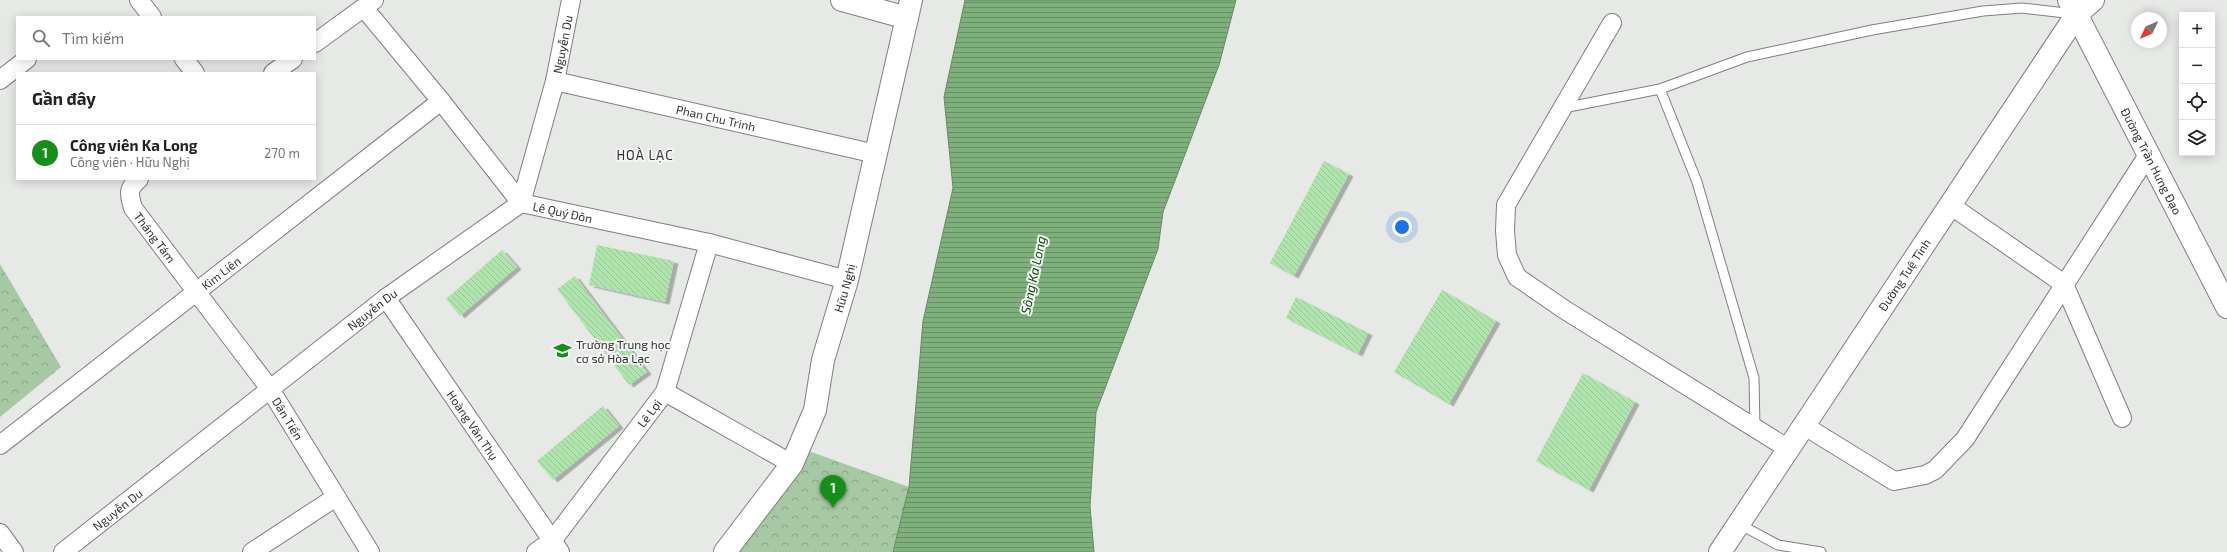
<!DOCTYPE html>
<html lang="vi">
<head>
<meta charset="utf-8">
<style>
	body { margin:0; font-family:"Exo 2",sans-serif; background:#f2f2f2; color:#202124 }
	.controls { position:absolute; right:12px; top:12px; display:grid; overflow:hidden; border-radius:0px; box-shadow:0 2px 10px #0003 }
	.controls button { width:36px; height:36px; display:grid; place-items:center; padding:0; border:0; border-bottom:1px solid #e0e0e0; background:#fff; color:#202124; font:20px sans-serif }
	.compass { position:absolute; left:2131px; top:12px; width:36px; height:36px; border-radius:50%; background:#fff; box-shadow:0 2px 10px #0003; rotate:226deg }
	.you { position:absolute; left:1402px; top:227px; width:14px; height:14px; margin:-10px; border:3px solid #fff; border-radius:50%; background:#1a73e8; box-shadow:0 0 0 6px #1a73e833 }
	.badge { display:grid; place-items:center; width:26px; height:26px; border-radius:50%; background:#168f1a; color:#fff; font-size:13px; font-weight:700 }
	.pin { position:absolute; translate:-50% -33px; filter:drop-shadow(0 1px 2px #0008) }
	.pin::after { content:''; position:absolute; top:21px; width:14px; height:12px; background:inherit; clip-path:polygon(0 0,100% 0,50% 100%) }
	.list { margin:0; padding:0; list-style:none }
	h2 { display:flex; justify-content:space-between; align-items:center; height:52px; margin:0; padding:0 16px; font-size:17px }
	h2 small { font-size:13px; font-weight:400; color:#757577 }
	.list li { display:grid; grid-template-columns:26px 1fr auto; gap:12px; align-items:center; box-sizing:border-box; height:56px; padding:0 16px; border-top:1px solid #e0e0e0 }
	.list b { display:block; font-size:15px; white-space:nowrap }
	.list p { margin:0; font-size:13px; white-space:nowrap; color:#757577 }
	.list em { font-size:13px; font-style:normal; color:#757577 }
	.icon { flex:none; width:22px; height:22px; fill:none; stroke:currentColor; stroke-width:2; stroke-linecap:round; stroke-linejoin:round }
	.map { position:relative; flex:none; width:2227px; height:552px; overflow:hidden }
	.search { position:absolute; background:#fff; box-shadow:0 2px 10px #0003; left:16px; top:16px; width:300px; height:44px; display:flex; align-items:center; gap:10px; box-sizing:border-box; padding:0 14px; border-radius:0px; color:#757577; font-size:15px }
	.panel { position:absolute; background:#fff; box-shadow:0 2px 10px #0003; left:16px; top:72px; width:300px; height:108px; border-radius:0px }
	.map>svg:first-child { display:block }
	.park { fill:url(#park-crowns) }
	.water { fill:url(#water-rules); stroke:#678a65 }
	.building { fill:url(#building-back-hatch); filter:url(#shadow) }
	.lines { fill:none; stroke-linecap:round; stroke-linejoin:round }
	.lane-casing { stroke:#7e807e; stroke-width:11 }
	.street-casing { stroke:#7e807e; stroke-width:20 }
	.secondary-casing { stroke:#7e807e; stroke-width:24 }
	.lane { stroke:#fff; stroke-width:9 }
	.street { stroke:#fff; stroke-width:18 }
	.secondary { stroke:#fff; stroke-width:22 }
	.labels { text-anchor:middle; dominant-baseline:central; stroke-width:4; stroke-linejoin:round; paint-order:stroke }
	.street-label { font-size:12px; fill:#323332; stroke:#f4f6f4 }
	.poi-label { font-size:12px; fill:#323332; stroke:#f4f6f4; text-anchor:start }
	.neighbourhood-label { font-size:13px; letter-spacing:1px; fill:#323332; stroke:#f4f6f4 }
	.water-label { font-size:13px; font-style:italic; fill:#014f04; stroke:#f4f6f4 }
</style>
</head>
<body>
<div class="map">
<svg width="2227" height="552" viewBox="0 0 2227 552">
	<defs>
		<pattern id="park-crowns" width="20" height="18" patternUnits="userSpaceOnUse"><rect width="20" height="18" fill="#a6c8a3"/><path d="M2 6a3 3 0 1 1 6 0M12 15a3 3 0 1 1 6 0" fill="none" stroke="#88a385"/></pattern>
		<pattern id="water-rules" width="6" height="5" patternUnits="userSpaceOnUse"><rect width="6" height="5" fill="#7eb07b"/><path d="M0 2.5h6" fill="none" stroke="#689065"/></pattern>
		<pattern id="building-back-hatch" width="6" height="6" patternUnits="userSpaceOnUse"><rect width="6" height="6" fill="#afe4ac"/><path d="M-1 5l2 2M0 0l6 6M5-1l2 2" fill="none" stroke="#97c494"/></pattern>
		<filter id="shadow"><feDropShadow dx="4.5" dy="2.5" stdDeviation="0" flood-color="#0004"/></filter>
	</defs>
	<rect width="100%" height="100%" fill="#e7e9e6"/>
	<!-- park -->
	<path class="park" d="M0,264L61,367L0,417Z
		M800,448L909,487L893,552H733Z"/>
	<!-- water -->
	<path class="water" d="M965,0H1236L1219,65L1163,212L1158,249L1096,412L1090,506L1094,552H893L909,487L923,321L953,188L944,97Z"/>
	<!-- building -->
	<path class="building" d="M1324,161L1349,174L1294,276L1270,263Z
		M597,245L674,261L665,302L589,285Z
		M502,250L517,267L460,316L446,299Z
		M575,276L647,372L629,385L557,289Z
		M1442,290L1496,321L1449,404L1394,372Z
		M1296,297L1368,333L1358,354L1286,318Z
		M1583,373L1635,402L1589,490L1536,461Z
		M603,406L619,426L553,480L537,461Z"/>
	<g class="lines">
		<defs>
			<path id="lane" d="M1660,89L1697,182L1754,378L1755,428
				M1563,108L1660,89L1747,57L1872,30L1983,11L2022,8L2074,14
				M1739,524L1778,545L1821,552"/>
			<g id="street">
				<path d="M139,0L152,17"/>
				<path id="s1" d="M364,8L441,101L521,203L709,243L847,280"/>
				<path d="M1612,23L1506,205L1505,231L1507,255L1517,277L1565,310L1787,448"/>
				<path d="M315,43L374,0"/>
				<path d="M184,59L195,73"/>
				<path d="M273,73L293,59"/>
				<path d="M0,80L27,59"/>
				<path id="s2" d="M555,81L876,154"/>
				<path id="s3" d="M139,179C127,189 129,194 133,208L270,389L370,552"/>
				<path d="M1950,205L2064,284L2122,418"/>
				<path id="s4" d="M386,298L560,552"/>
				<path d="M665,392L792,464"/>
				<path d="M1803,425L1894,481L1925,475L1935,470L1965,439L2148,155"/>
				<path id="s5" d="M0,445L441,101"/>
				<path d="M0,533L14,552"/>
				<path id="s6" d="M63,552L386,298L521,203L555,81L571,0"/>
				<path d="M252,552L336,497"/>
				<path id="s7" d="M536,552L552,541L665,392L709,243"/>
			</g>
			<g id="secondary">
				<path d="M842,0L907,18"/>
				<path id="s8" d="M2069,0L2227,307"/>
				<path id="s9" d="M725,552L792,464L815,410L823,360L847,280L911,0"/>
				<path id="s10" d="M1720,552L2077,14L2093,0"/>
			</g>
		</defs>
		<!-- lane casing -->
		<use href="#lane" class="lane-casing"/>
		<!-- street casing -->
		<use href="#street" class="street-casing"/>
		<!-- secondary casing -->
		<use href="#secondary" class="secondary-casing"/>
		<!-- lane -->
		<use href="#lane" class="lane"/>
		<!-- street -->
		<use href="#street" class="street"/>
		<!-- secondary -->
		<use href="#secondary" class="secondary"/>
	</g>
	<!-- icons -->
	<defs>
		<symbol id="school-bare" viewBox="-9 -9 18 18"><path d="M0-5L7-2L0 1L-7-2ZM-4 1L0 2.5L4 1V4Q0 6-4 4Z" fill="#168f1a" stroke="#f4f6f4" stroke-width="2.5" paint-order="stroke"/></symbol>
	</defs>
	<g fill-rule="evenodd">
		<use href="#school-bare" x="550" y="338" width="25" height="25"/>
	</g>
	<g class="labels">
		<!-- street labels -->
		<g class="street-label">
			<text stroke="none"><textPath href="#s6" startOffset="740">Nguyễn Du</textPath></text>
			<text stroke="none"><textPath href="#s2" startOffset="165">Phan Chu Trinh</textPath></text>
			<text stroke="none"><textPath href="#s8" startOffset="181">Đường Trần Hưng Đạo</textPath></text>
			<text stroke="none"><textPath href="#s1" startOffset="293">Lê Quý Đôn</textPath></text>
			<text stroke="none"><textPath href="#s3" startOffset="69">Tháng Tám</textPath></text>
			<text stroke="none"><textPath href="#s5" startOffset="280">Kim Liên</textPath></text>
			<text stroke="none"><textPath href="#s10" startOffset="333">Đường Tuệ Tĩnh</textPath></text>
			<text stroke="none"><textPath href="#s9" startOffset="295">Hữu Nghị</textPath></text>
			<text stroke="none"><textPath href="#s6" startOffset="393">Nguyễn Du</textPath></text>
			<text stroke="none"><textPath href="#s7" startOffset="180">Lê Lợi</textPath></text>
			<text stroke="none"><textPath href="#s3" startOffset="294">Dân Tiến</textPath></text>
			<text stroke="none"><textPath href="#s4" startOffset="154">Hoàng Văn Thụ</textPath></text>
			<text stroke="none"><textPath href="#s6" startOffset="69">Nguyễn Du</textPath></text>
		</g>
		<!-- poi labels -->
		<g class="poi-label">
			<text x="576" y="344">Trường Trung học<tspan x="576" dy="14">cơ sở Hòa Lạc</tspan></text>
		</g>
		<!-- neighbourhood labels -->
		<g class="neighbourhood-label">
			<text x="645" y="155">HOÀ LẠC</text>
		</g>
		<!-- water labels -->
		<g class="water-label">
			<text transform="translate(1033 275) rotate(-78)">Sông Ka Long</text>
		</g>
	</g>
</svg>
<div class="controls">
<button>+</button>
<button>−</button>
<button><svg class="icon" aria-label="locate" viewBox="0 0 24 24"><circle cx="12" cy="12" r="6"/><path d="M12 2v4M12 18v4M2 12h4M18 12h4"/></svg></button>
<button><svg class="icon" aria-label="layers" viewBox="0 0 24 24"><path d="M12 4l9 5-9 5-9-5zM3 14l9 5 9-5"/></svg></button>
</div>
<svg class="compass" viewBox="-18 -18 36 36"><path d="M0-13l5 13h-10z" fill="#e53935"/><path d="M0 13l5-13h-10z" fill="#757577"/></svg>
<div class="you"></div>
<div class="pin badge" style="left:833px;top:508px">1</div>
<div class="search"><svg class="icon" aria-label="search" viewBox="0 0 24 24"><circle cx="10" cy="10" r="6"/><path d="M15 15l6 6"/></svg>Tìm kiếm</div>
<section class="panel">
<h2>Gần đây<small></small></h2>
<ul class="list">
<li><span class="badge">1</span><div><b>Công viên Ka Long</b><p>Công viên · Hữu Nghị</p></div><em>270 m</em></li>
</ul>
</section>
</div>
</body>
</html>
